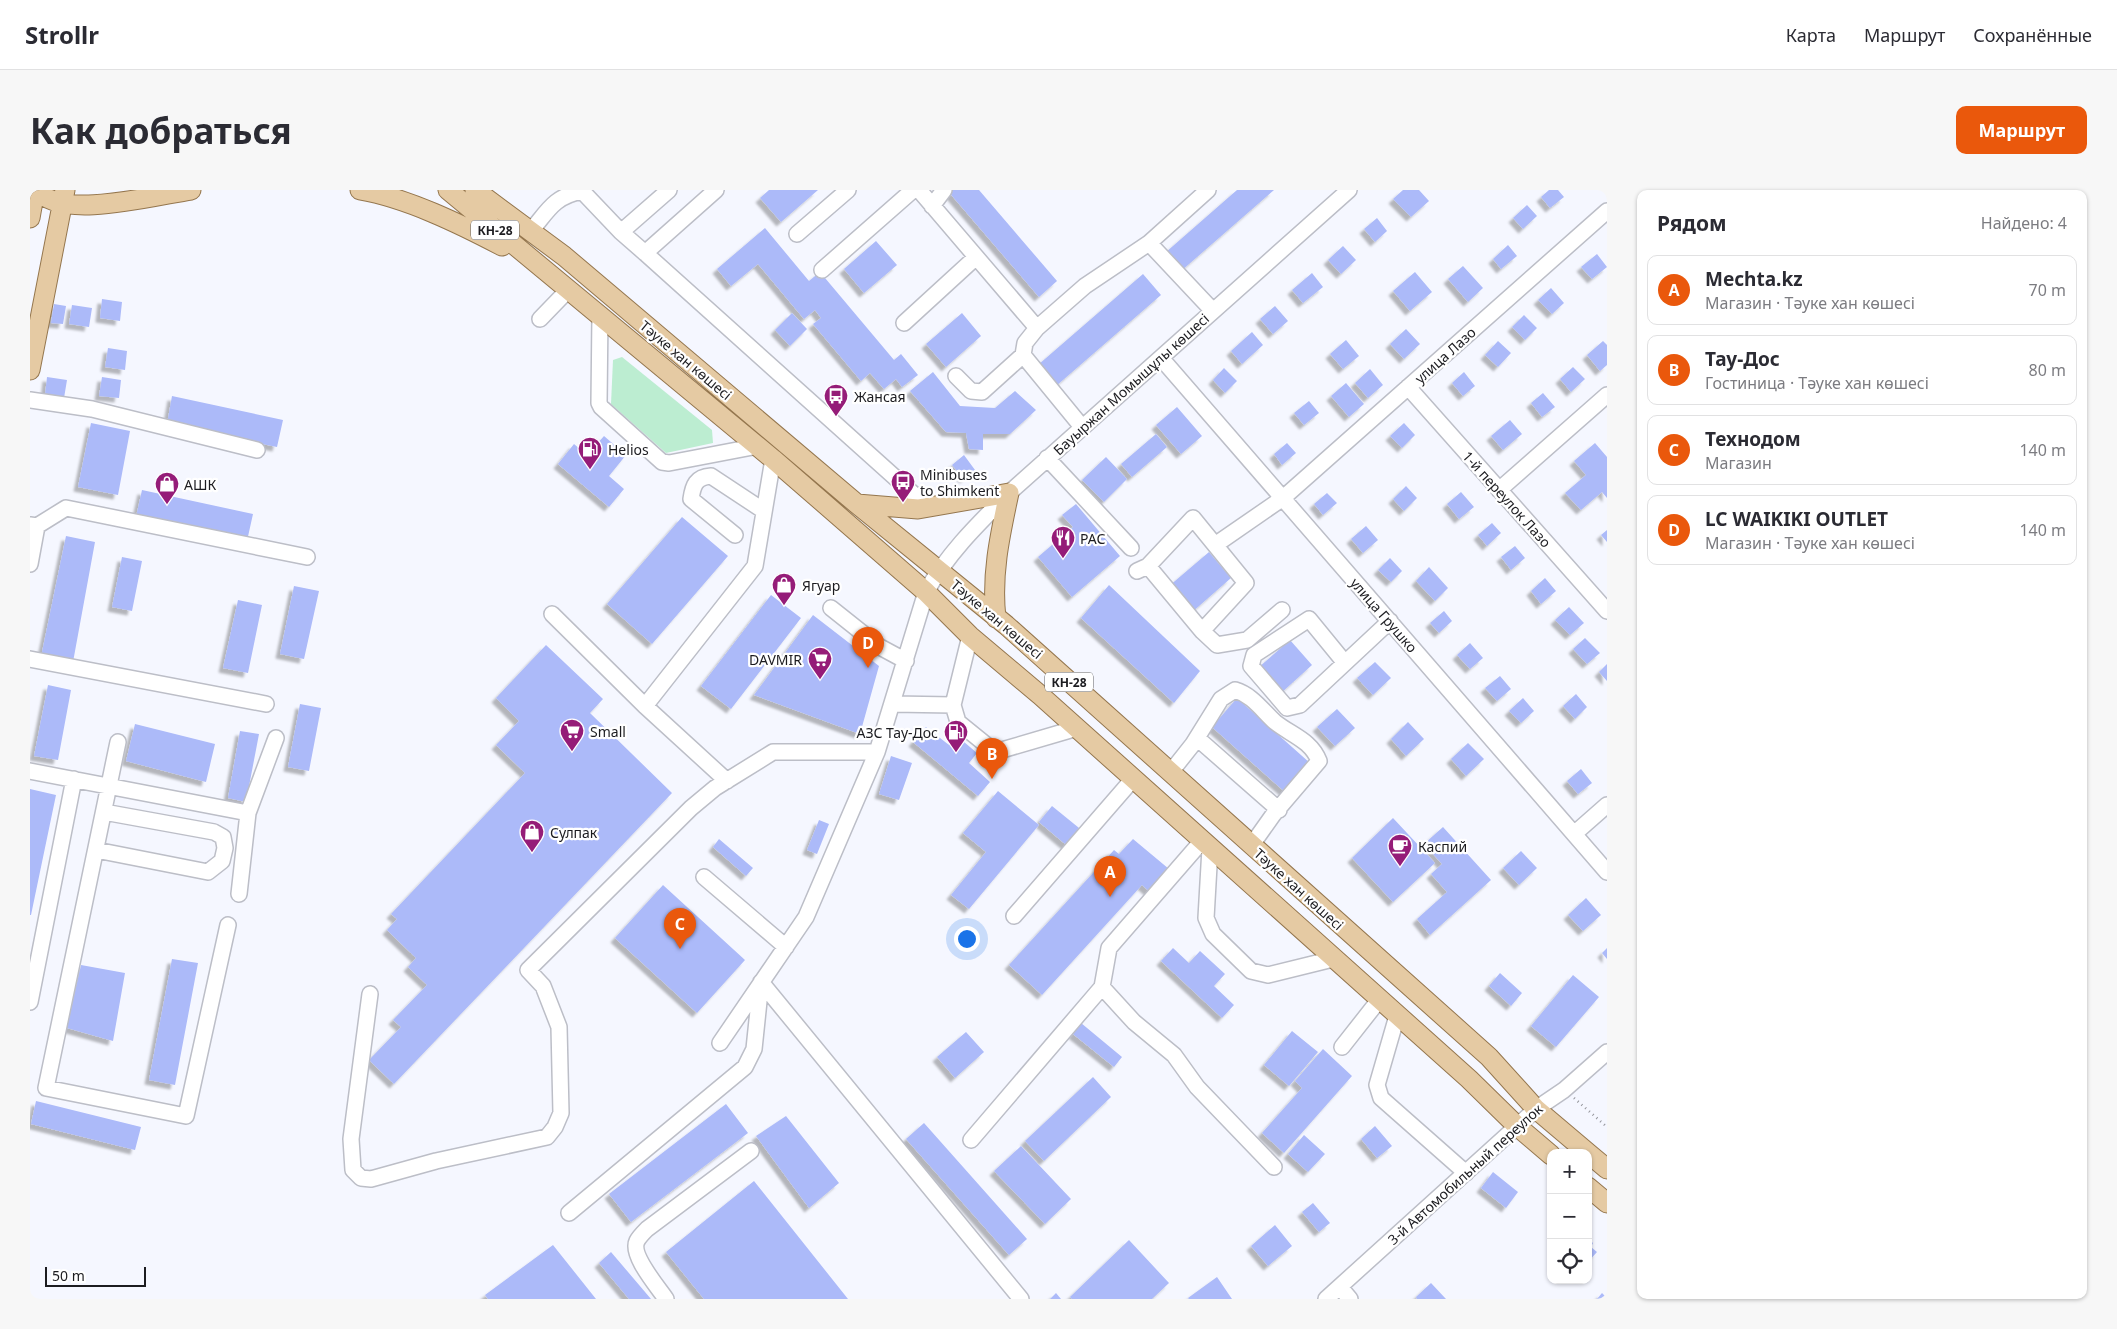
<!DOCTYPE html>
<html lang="ru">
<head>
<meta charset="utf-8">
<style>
	body { margin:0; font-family:"Noto Sans",sans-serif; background:#f7f7f7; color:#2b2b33 }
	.controls { position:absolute; right:15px; bottom:15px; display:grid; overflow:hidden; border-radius:10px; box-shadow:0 1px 4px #0004 }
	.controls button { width:45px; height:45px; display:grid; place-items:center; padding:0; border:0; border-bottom:1px solid #e1e1e2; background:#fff; color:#2b2b33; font:25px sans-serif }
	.scale { position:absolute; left:15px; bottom:12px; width:101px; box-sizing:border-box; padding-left:5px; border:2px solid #1c1c20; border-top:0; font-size:14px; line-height:18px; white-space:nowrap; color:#1c1c20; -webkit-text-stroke:4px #fff; paint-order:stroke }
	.you { position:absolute; left:936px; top:748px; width:18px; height:18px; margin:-12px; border:4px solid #fff; border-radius:50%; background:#1a73e8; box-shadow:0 0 0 8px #1a73e833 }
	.badge { display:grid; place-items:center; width:32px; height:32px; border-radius:50%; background:#ea580c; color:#fff; font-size:16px; font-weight:700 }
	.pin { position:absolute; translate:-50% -41px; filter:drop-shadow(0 1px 2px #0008) }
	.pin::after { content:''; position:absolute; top:26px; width:18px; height:15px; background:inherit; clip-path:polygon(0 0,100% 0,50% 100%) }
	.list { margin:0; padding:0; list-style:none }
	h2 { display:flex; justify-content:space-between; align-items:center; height:65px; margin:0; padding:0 20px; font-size:21px }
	h2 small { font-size:16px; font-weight:400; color:#7c7c81 }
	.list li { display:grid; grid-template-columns:32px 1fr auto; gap:15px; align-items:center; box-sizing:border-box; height:70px; margin:0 10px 10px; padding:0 10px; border:1px solid #e1e1e2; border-radius:10px }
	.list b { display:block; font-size:19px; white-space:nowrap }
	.list p { margin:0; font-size:16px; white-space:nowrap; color:#7c7c81 }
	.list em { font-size:16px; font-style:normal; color:#7c7c81 }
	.icon { flex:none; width:28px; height:28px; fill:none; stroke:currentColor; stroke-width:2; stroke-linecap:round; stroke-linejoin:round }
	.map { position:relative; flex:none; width:1577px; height:1109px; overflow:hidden; border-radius:10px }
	header { display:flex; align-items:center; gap:30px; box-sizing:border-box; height:70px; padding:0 25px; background:#fff; border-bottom:1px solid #e1e1e2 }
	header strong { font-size:24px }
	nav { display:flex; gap:28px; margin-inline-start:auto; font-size:18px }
	.intro { display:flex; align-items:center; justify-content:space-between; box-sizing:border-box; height:120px; padding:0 30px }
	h1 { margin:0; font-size:35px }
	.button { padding:12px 22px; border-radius:10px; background:#ea580c; color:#fff; font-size:18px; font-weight:700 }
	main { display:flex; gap:30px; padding:0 30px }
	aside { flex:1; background:#fff; border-radius:10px; box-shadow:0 1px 4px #0004 }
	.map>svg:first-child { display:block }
	.green { fill:#bcedd1 }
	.building { fill:#acbaf9; filter:url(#shadow) }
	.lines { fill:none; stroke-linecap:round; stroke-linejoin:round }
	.minor-casing { stroke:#bcbec7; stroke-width:18 }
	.major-casing { stroke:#94764e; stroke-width:21 }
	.path { stroke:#95969c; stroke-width:2.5; stroke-dasharray:1 4; stroke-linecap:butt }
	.minor { stroke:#fff; stroke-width:15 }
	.major { stroke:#e5caa3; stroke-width:19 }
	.labels { text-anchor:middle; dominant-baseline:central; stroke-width:4.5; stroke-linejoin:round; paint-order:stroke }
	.shield { fill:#fff; stroke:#606063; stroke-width:1 }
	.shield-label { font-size:12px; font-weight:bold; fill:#1c1c20 }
	.street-label { font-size:14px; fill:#1c1c20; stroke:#fff }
	.poi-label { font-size:14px; fill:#1c1c20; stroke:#fff; text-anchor:start }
</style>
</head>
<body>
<header>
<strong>Strollr</strong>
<nav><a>Карта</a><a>Маршрут</a><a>Сохранённые</a></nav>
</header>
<div class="intro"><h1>Как добраться</h1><a class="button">Маршрут</a></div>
<main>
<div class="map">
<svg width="1577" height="1109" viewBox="0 0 1577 1109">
	<defs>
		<filter id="shadow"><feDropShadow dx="-4.5" dy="4.5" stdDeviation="1" flood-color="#0004"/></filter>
	</defs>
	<rect width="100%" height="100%" fill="#f5f7ff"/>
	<!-- green -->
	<path class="green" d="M592,167L682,240L683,253L636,263L581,214L583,170Z"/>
	<!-- building -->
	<path class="building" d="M739,0H788L751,32L730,8Z
		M917,0H949L1027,91L1009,107Z
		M1207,0H1244L1151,81L1135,63Z
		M1373,0H1389L1399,11L1381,27L1363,9Z
		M1519,0H1528L1534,7L1520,18L1511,7Z
		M1497,15L1507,26L1493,39L1483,28Z
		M1347,28L1357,41L1345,52L1334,39Z
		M735,38L779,91L790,82L864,170L871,164L888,185L872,197L866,189L854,199L840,183L831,191L783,134L791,128L785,120L774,129L728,74L701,96L687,79Z
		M846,51L867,75L834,103L814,79Z
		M1478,55L1487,66L1471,79L1463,69Z
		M1313,56L1326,70L1311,84L1298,70Z
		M1567,64L1577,77L1562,89L1551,77Z
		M1433,76L1453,98L1438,112L1418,89Z
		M1385,82L1402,102L1380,121L1363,101Z
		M1282,83L1293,97L1273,113L1262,100Z
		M1113,84L1131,105L1026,196L1008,175Z
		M1521,98L1534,113L1522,124L1508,110Z
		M72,109L92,112L90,131L70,128Z
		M24,114L36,116L33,134L21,133Z
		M42,115L62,118L59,137L39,134Z
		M1245,116L1258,131L1243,144L1230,129Z
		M762,123L777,139L760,156L745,140Z
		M932,123L951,146L916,177L896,154Z
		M1494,125L1507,138L1495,150L1482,137Z
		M1376,139L1390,154L1374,169L1360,154Z
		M1222,142L1233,155L1212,174L1201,161Z
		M1316,150L1329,166L1313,179L1300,164Z
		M1468,151L1481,163L1468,177L1455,165Z
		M1573,151L1577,155V175L1570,181L1557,165Z
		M78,158L97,161L95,180L75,177Z
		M1543,177L1555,189L1541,202L1530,189Z
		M1194,178L1207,191L1195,203L1183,190Z
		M1340,179L1353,195L1338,208L1325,193Z
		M903,182L930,216L965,218L985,201L1006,220L980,244H953V260L939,259L936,243L916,242L880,201Z
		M1434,182L1445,196L1433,206L1422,193Z
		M17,187L37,190L34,208L15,205Z
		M72,187L91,190L89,208L69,206Z
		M1316,193L1334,214L1319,227L1301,206Z
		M1513,203L1525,217L1512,227L1501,213Z
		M142,206L253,230L247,257L137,234Z
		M1279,211L1289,223L1274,235L1264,223Z
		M1147,217L1172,246L1151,264L1126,235Z
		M1480,230L1492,244L1473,260L1461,246Z
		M61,233L100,241L88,305L48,297Z
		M1374,233L1385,245L1372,258L1360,246Z
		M1126,244L1137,257L1102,287L1091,274Z
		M574,246L596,265L579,286L594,299L579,317L528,274L544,254L557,265Z
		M1257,253L1266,263L1252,275L1244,264Z
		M1565,253L1577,267V308L1572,302L1551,320L1535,303L1556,285L1544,271Z
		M934,265L945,280L934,289L922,275Z
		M1076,267L1097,289L1074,312L1052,290Z
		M1376,296L1387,308L1374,321L1363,309Z
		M112,300L223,324L217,351L106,327Z
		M1431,302L1444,317L1429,329L1417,314Z
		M1297,303L1307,313L1293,325L1284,314Z
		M1046,314L1090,366L1042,407L1008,367L1043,337L1032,325Z
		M652,327L698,366L622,454L577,414Z
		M1462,333L1471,343L1457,356L1448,345Z
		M1336,336L1348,350L1333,363L1321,349Z
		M1577,340V352L1571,345Z
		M36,346L65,352L43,472L11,467Z
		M1485,356L1495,368L1481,380L1471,367Z
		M1179,362L1201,388L1161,423L1138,397Z
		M92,367L112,371L102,421L82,417Z
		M1360,368L1372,381L1361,392L1348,380Z
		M1399,377L1418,398L1405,411L1386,391Z
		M1515,388L1526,401L1511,414L1501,401Z
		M1079,395L1170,481L1144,513L1051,428Z
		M264,396L289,401L274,469L250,464Z
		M741,405L771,428L701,519L671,496Z
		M208,410L232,415L218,483L193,478Z
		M1539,417L1554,433L1540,445L1525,430Z
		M1414,421L1422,431L1409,443L1400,433Z
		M783,425L849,476L830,544L724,505Z
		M1555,448L1570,463L1557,474L1543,459Z
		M1260,450L1282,475L1250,504L1228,478Z
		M1440,453L1453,468L1440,479L1427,465Z
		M516,455L573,509L560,523L642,603L364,894L339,870L371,837L363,830L397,795L378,777L386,768L357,740L367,729L361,724L495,583L466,555L489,531L466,508Z
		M1345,472L1361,488L1343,505L1327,488Z
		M1577,474V491L1569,482Z
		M1470,486L1481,499L1467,511L1455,498Z
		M18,495L41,500L28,570L4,566Z
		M1546,504L1557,517L1545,529L1533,516Z
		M1207,508L1280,573L1255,602L1182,537Z
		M1493,508L1504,521L1491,533L1479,521Z
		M270,514L291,518L279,581L258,577Z
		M1307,519L1325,538L1305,556L1287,537Z
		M1378,532L1394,549L1376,566L1361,549Z
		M105,534L185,554L176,592L96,571Z
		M896,537L919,555L927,546L947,563L939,573L960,592L948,606L883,552Z
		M210,541L229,544L216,612L198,608Z
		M1438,553L1454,569L1436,586L1421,569Z
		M861,566L882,573L869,610L849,604Z
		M1551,579L1562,593L1548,604L1537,591Z
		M0,599L26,605L1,725H0Z
		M968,601L1009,635L939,719L921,705L956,662L933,643Z
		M1022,616L1054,642L1041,659L1009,632Z
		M1363,628L1405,673L1363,712L1322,668Z
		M789,630L799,634L787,664L777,660Z
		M1413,637L1461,690L1400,745L1387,729L1417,702L1401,684L1412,674L1394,654Z
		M689,649L723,678L716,686L683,657Z
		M1103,649L1139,679L1120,702L1112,695L1012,805L979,775L1084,660L1089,664Z
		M1491,661L1507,678L1489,695L1473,678Z
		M633,695L715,770L667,823L585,748Z
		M1556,708L1571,725L1553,741L1538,725Z
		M1143,758L1159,773L1170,761L1195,784L1184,796L1204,815L1192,828L1131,771Z
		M1577,758V769L1572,763Z
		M142,769L168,773L145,895L119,890Z
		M51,775L95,783L83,851L37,838Z
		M1470,783L1492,803L1481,816L1459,796Z
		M1543,785L1569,807L1526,857L1501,836Z
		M1051,833L1092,867L1084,877L1043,844Z
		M1262,841L1288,862L1259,896L1234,875Z
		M936,842L954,862L925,888L907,867Z
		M1293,859L1322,886L1254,963L1232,943L1272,898L1265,891Z
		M1063,887L1081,907L1014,971L995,951Z
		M6,911L111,937L105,960L1,934Z
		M696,914L718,943L601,1032L579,1004Z
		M756,926L809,993L779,1018L726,946Z
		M894,933L997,1049L979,1065L876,949Z
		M1345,936L1362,956L1347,968L1331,949Z
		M1274,945L1295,964L1278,982L1258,964Z
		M991,956L1041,1009L1015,1034L964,981Z
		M1463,982L1488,1002L1476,1018L1451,998Z
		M724,991L818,1109H674L636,1062Z
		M1283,1013L1300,1033L1289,1042L1272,1022Z
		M1245,1035L1262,1056L1238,1076L1221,1056Z
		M1558,1049L1563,1053L1561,1057L1567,1062L1558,1072Z
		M1099,1050L1139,1093L1122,1109H1042L1040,1107Z
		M523,1055L566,1109H458L455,1105Z
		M581,1062L621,1109H599L569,1073Z
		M1187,1087L1202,1109H1159L1158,1108Z
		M1401,1093L1416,1109H1387L1386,1107Z
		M1026,1103L1031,1109H1020Z
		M1572,1103L1577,1108V1109H1567Z"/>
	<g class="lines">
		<defs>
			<path id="minor" d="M889,0L1007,138
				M902,16L914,0
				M500,42C518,21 523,7 552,1L591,42L615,63L686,0
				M591,42L639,0
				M767,44L818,0
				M1119,53L1183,121
				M615,63L899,318
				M792,80L883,0
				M570,124L569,213L571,217L632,272L639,273L728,256
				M510,129L539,99
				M874,133L945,68
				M993,165L1052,237
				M1131,168L1577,682
				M926,186L941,201L952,202L993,165L995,153L1007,138L1055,96L1119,53L1178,0
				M1378,197L1577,421
				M0,210L62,219L227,260
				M1017,268L1101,358
				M1469,300L1577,205
				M0,335L7,336L36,318L277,367
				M705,345L661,309C663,295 666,287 681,286L734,321
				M1185,355L1253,308L1577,21
				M0,374L7,336
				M1118,376L1172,441L1187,455L1217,450L1252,420
				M1107,381L1118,376L1163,328L1216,393L1172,441
				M801,418L850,457L876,471
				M522,424L615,516L697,591
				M940,446L923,515L928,532L965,562L1047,538
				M0,469L236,514
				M1315,473L1279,429L1224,465L1221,476L1257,518L1270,515L1360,431
				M863,514L923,515
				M615,516L725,376L743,269
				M1167,548L1249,620
				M88,552L16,898L156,926L198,735
				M0,581L218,623
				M1140,583L1163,554L1191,509L1205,500C1222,505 1232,520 1245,532C1261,545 1281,550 1289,571L1243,625L1221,656
				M1544,644L1577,615
				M1172,651L1079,758L1072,797L1104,832L1144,865L1167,897L1244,977
				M1180,658L1176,728L1183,744L1221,781L1238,785L1303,769
				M66,660L178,682L192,671L195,658L193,647L184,642L74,622
				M674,687L756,757
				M209,704L218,623L246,548
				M984,726L1103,589
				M340,804L321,949L323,980L331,988L341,989L406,971L517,947L525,937L531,923L529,837L513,796L498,780L661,618L685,598L743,562H847
				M0,812L44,589
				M1367,826L1347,895L1351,908L1436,983
				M690,853L776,727L847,562L896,402C918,363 948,334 979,303L1319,0
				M1312,857L1349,810
				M941,950L1072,797
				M539,1023L715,877L724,859L731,792L991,1109
				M1310,1097L1320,1109
				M636,1109C628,1097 600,1065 607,1051C609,1047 614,1042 617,1039L721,961
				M1296,1109L1506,919L1534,900L1577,862"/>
			<path id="major" d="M8,0C29,31 127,5 161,0
				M330,0C377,8 430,34 472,56
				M418,0L743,269L896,402L940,446L1010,505L1439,889L1487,936L1521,965
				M445,0L534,66L827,314L976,435L1459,867L1506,919L1558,963
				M0,28L5,0
				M0,180L35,0
				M827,314L888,319L979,303C970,345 961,385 966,428
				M1558,963L1577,979
				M1558,997L1577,1013"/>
		</defs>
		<!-- minor casing -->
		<use href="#minor" class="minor-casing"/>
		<!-- major casing -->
		<use href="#major" class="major-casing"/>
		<!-- path -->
		<path class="path" d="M1544,908L1577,937"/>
		<!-- minor -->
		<use href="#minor" class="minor"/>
		<!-- major -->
		<use href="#major" class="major"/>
	</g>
	<!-- icons -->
	<defs>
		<symbol id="bus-pin" viewBox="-11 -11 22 30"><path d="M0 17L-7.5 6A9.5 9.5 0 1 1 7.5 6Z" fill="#951c78" stroke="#fff"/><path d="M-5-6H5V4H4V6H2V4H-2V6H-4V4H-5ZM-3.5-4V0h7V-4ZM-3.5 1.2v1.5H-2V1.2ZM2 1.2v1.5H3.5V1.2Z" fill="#fff"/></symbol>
		<symbol id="fuel-pin" viewBox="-11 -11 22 30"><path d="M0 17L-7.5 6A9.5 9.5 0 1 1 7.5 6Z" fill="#951c78" stroke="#fff"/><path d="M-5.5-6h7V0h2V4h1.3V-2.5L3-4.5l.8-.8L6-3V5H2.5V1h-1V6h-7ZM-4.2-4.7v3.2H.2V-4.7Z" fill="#fff"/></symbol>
		<symbol id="shop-pin" viewBox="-11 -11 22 30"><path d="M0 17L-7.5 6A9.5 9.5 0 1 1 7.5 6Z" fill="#951c78" stroke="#fff"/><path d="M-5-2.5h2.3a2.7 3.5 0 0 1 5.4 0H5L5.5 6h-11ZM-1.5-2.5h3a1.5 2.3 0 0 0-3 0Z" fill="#fff"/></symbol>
		<symbol id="restaurant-pin" viewBox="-11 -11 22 30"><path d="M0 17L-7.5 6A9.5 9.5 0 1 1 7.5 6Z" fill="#951c78" stroke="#fff"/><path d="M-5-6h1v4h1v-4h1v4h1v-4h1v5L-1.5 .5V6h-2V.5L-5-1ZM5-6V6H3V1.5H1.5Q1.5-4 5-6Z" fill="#fff"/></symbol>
		<symbol id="supermarket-pin" viewBox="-11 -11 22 30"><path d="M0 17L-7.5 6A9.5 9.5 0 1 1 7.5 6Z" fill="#951c78" stroke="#fff"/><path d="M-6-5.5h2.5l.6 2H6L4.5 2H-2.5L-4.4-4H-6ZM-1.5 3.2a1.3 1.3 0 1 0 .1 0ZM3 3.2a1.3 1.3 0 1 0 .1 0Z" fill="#fff"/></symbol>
		<symbol id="cafe-pin" viewBox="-11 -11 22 30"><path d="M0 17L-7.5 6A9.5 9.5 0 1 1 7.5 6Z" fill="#951c78" stroke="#fff"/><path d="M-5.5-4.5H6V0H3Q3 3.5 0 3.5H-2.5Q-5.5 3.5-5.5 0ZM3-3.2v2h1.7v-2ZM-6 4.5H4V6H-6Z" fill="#fff"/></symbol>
	</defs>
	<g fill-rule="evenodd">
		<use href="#bus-pin" x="792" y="192" width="28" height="38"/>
		<use href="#fuel-pin" x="546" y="245" width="28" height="38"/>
		<use href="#bus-pin" x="859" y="278" width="28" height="38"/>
		<use href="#shop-pin" x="123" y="280" width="28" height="38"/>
		<use href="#restaurant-pin" x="1019" y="334" width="28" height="38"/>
		<use href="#shop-pin" x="740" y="381" width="28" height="38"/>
		<use href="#supermarket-pin" x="776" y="455" width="28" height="38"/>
		<use href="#supermarket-pin" x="528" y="527" width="28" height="38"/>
		<use href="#fuel-pin" x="912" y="528" width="28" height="38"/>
		<use href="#shop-pin" x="488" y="628" width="28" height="38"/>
		<use href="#cafe-pin" x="1356" y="642" width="28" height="38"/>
	</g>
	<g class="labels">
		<!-- shield labels -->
		<g class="shield">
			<rect x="441" y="30.5" width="48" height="19" rx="4"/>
			<rect x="1015" y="482.5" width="48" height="19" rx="4"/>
		</g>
		<g class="shield-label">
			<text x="465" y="40">КН-28</text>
			<text x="1039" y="492">КН-28</text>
		</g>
		<!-- street labels -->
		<g class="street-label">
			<text transform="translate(1415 165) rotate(-42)">улица Лазо</text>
			<text transform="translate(656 170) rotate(40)">Тәуке хан көшесі</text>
			<text transform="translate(1101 194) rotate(-42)">Бауыржан Момышұлы көшесі</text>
			<text transform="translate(1477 309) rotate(48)">1-й переулок Лазо</text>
			<text transform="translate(1354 425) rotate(49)">улица Грушко</text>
			<text transform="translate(967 429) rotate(40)">Тәуке хан көшесі</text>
			<text transform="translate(1269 699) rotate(42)">Тәуке хан көшесі</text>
			<text transform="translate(1435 984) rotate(-42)">3-й Автомобильный переулок</text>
		</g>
		<!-- poi labels -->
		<g class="poi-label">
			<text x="824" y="206">Жансая</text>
			<text x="578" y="259">Helios</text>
			<text x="890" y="284">Minibuses<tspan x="890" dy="16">to Shimkent</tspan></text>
			<text x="154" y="294">АШК</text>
			<text x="1050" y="348">РАС</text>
			<text x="772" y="395">Ягуар</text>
			<text x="772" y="469" text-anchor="end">DAVMIR</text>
			<text x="560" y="541">Small</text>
			<text x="908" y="542" text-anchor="end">АЗС Тау-Дос</text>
			<text x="520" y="642">Сулпак</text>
			<text x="1388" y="656">Каспий</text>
		</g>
	</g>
</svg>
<div class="controls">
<button>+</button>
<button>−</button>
<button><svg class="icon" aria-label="locate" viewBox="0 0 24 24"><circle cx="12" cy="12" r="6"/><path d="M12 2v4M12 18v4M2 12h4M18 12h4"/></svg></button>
</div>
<div class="scale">50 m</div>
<div class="you"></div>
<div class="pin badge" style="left:1080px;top:707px">A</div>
<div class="pin badge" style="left:962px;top:589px">B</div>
<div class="pin badge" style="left:650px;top:759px">C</div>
<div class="pin badge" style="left:838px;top:478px">D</div>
</div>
<aside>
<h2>Рядом<small>Найдено: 4</small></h2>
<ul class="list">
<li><span class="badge">A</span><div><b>Mechta.kz</b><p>Магазин · Тәуке хан көшесі</p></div><em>70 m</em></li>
<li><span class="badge">B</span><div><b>Тау-Дос</b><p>Гостиница · Тәуке хан көшесі</p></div><em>80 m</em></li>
<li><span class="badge">C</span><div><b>Технодом</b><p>Магазин</p></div><em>140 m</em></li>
<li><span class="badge">D</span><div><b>LC WAIKIKI OUTLET</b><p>Магазин · Тәуке хан көшесі</p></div><em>140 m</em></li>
</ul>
</aside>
</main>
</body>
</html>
